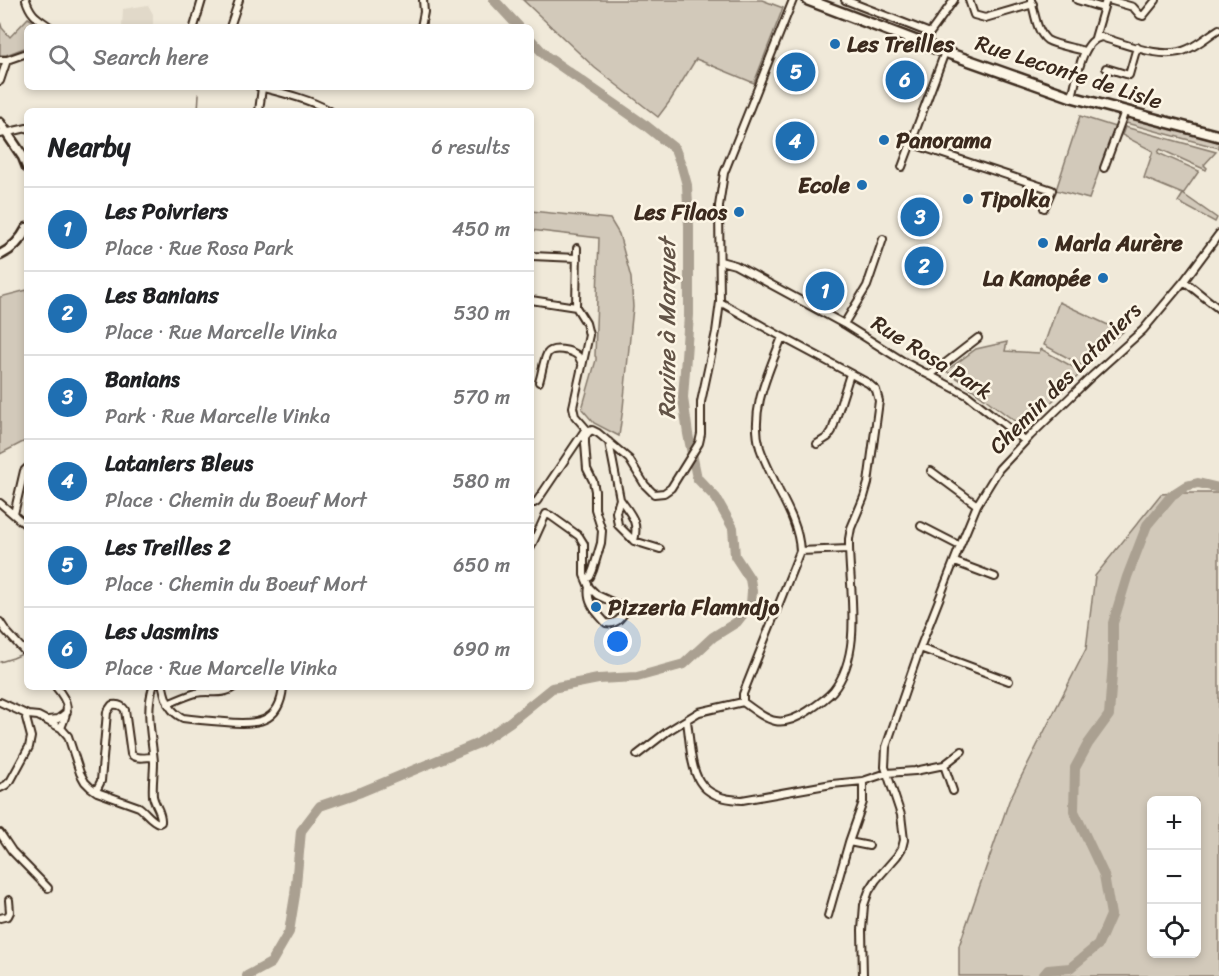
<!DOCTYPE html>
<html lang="en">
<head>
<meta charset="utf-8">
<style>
	body { margin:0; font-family:Sriracha,sans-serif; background:#f2f2f2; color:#202124 }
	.controls { position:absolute; right:18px; bottom:18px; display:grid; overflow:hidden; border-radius:9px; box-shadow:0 3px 9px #0003 }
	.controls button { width:54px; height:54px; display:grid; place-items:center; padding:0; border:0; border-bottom:2px solid #e0e0e0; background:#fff; color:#202124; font:30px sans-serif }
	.you { position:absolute; left:618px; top:642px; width:21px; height:21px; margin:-15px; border:4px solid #fff; border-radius:50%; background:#1a73e8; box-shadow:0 0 0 9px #1a73e833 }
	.badge { display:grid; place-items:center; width:39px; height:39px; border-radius:50%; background:#1f6fb2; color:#fff; font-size:20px; font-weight:700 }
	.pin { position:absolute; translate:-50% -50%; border:3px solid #fff; box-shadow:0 2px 6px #0006 }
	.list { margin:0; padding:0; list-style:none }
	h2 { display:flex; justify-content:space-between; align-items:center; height:78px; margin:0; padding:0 24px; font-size:26px }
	h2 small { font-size:20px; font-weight:400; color:#757577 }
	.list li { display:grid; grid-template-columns:39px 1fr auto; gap:18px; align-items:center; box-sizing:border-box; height:84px; padding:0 24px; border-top:2px solid #e0e0e0 }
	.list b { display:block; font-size:22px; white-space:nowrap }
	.list p { margin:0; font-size:20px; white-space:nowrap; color:#757577 }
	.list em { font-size:20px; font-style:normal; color:#757577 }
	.icon { flex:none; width:33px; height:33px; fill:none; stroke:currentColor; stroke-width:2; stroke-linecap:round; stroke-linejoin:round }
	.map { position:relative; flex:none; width:1219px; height:976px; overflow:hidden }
	.search { position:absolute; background:#fff; box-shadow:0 3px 9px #0003; left:24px; top:24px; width:510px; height:66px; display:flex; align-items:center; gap:15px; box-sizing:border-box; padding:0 21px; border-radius:9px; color:#757577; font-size:22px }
	.panel { position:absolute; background:#fff; box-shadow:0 3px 9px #0003; left:24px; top:108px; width:510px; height:582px; border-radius:9px }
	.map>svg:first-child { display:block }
	.built { fill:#e1d9c9 }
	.green { fill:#d2c9ba; stroke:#867a6c; stroke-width:1.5; fill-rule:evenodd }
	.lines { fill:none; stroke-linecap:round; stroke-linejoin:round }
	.stream { stroke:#7e7163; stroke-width:1.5 }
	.river { stroke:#aaa091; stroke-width:10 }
	.minor-casing { stroke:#3b2a1e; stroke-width:10 }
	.secondary-casing { stroke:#3b2a1e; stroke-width:13 }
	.primary-casing { stroke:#3b2a1e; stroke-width:14 }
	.minor { stroke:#fcf5e5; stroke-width:6 }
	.secondary { stroke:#fcf5e5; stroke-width:8 }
	.primary { stroke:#fcf5e5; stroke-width:9 }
	.poi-dot { fill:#1f6fb2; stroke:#fcf5e5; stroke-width:2 }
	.labels { text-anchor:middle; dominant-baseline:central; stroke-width:5; stroke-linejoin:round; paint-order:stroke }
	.poi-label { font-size:22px; font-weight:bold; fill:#3b2a1e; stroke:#fcf5e5; text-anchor:start }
	.street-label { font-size:22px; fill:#3b2a1e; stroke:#fcf5e5 }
	.water-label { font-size:24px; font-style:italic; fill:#625346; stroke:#fcf5e5 }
</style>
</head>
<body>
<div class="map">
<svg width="1219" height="976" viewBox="0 0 1219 976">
	<rect width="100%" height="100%" fill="#f0e9d9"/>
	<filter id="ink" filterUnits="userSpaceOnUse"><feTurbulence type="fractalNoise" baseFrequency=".0167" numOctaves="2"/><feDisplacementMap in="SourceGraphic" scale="12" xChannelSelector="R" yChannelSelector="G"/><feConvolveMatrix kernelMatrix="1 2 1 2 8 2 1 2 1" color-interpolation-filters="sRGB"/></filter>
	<g filter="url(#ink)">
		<!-- built -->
		<path class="built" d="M148,5L153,14V27H122L123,9Z"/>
		<!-- green -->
		<path class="green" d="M523,0H762L783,8L754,83L696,59L670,101L658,117L595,68Z
			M28,18L43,27H27V47L6,55H0V21L2,28L10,37Z
			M1080,116L1115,127L1089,199L1056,190Z
			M1128,117L1219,142V148L1126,123Z
			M1125,127L1216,152L1204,165L1207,168L1206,170L1160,149L1158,153L1199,171L1183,194L1217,218L1215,222L1178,202L1183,194L1144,178L1153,151L1122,135Z
			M531,211L610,219L619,234L631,278L633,307L623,408L619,436L594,423L582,409L596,360V357L595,356L599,238L531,230Z
			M27,290V440L0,454V297Z
			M1059,302L1123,332L1081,365L1044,345Z
			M1007,342L1005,351L1039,353L1041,349L1082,372L1028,425H1020L960,380L946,371L976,349Z
			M1175,493H1219V976H959V946L1009,801L1086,649L1095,576L1161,494ZM1152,800H1196V954H1152Z"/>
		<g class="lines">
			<!-- stream -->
			<path class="stream" d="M198,111L199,94
				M0,662L13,658L20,655"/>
			<!-- river -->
			<path class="river" d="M494,0L519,27
				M247,976L271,963L289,932L295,895L301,831L320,806L361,792L479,743L510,722L552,688L598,679L637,677L684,664L713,637L737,622L751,604L752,591L750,579L735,556L733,528L716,498L697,478L688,434L683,398L689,315V226L687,185L682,167L675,149L645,125L546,56L531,40
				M1043,976L1048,970L1070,968L1098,945L1111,915L1104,875L1074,811L1075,768L1088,744L1109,715L1113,662V623L1127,577L1147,525L1172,495L1186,486L1198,483L1219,488"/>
			<defs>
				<path id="minor" d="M26,0C31,16 38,18 50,27
					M845,0L930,33
					M969,0L974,15L985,18L1033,4
					M1031,0C1035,13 1036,31 1047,40C1055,45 1075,48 1084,51
					M1077,0L1103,8
					M1109,0L1133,7L1140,15L1143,16L1156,0
					M194,27L202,0
					M230,27L239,0
					M421,27L424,12L423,0
					M1095,38L1106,0
					M925,44L930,33L954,0
					M0,60H7L27,53
					M1106,68L1129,75L1137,47
					M0,81L7,60
					M259,87C283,93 309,99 330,111
					M1072,97C1077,79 1081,41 1101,37C1126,44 1163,61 1188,49C1199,44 1209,35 1219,29
					M259,111L262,88
					M0,134L27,128
					M910,143L1052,190L1044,208
					M902,167L945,52
					M1104,168L1125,111
					M577,248L576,307L586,323L589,335L573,407L575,416L589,432
					M532,256L577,258
					M720,261L735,265L844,324L906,363L967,395L1025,441
					M1184,281L1219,309
					M531,300L576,307
					M720,302L782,337L868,383L876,390L879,401L868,483L864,497L851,528L849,539C848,586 865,651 833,691C826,699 817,705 808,711C779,730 769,721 743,702V694L800,551C799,529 789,510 779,491C773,477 765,463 760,448C749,410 769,372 782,337
					M844,324L867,286L883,239
					M930,375L978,338
					M539,382C542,373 543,362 547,354C552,346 572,350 578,356C580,359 581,361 582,364
					M589,432L592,430L598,433L629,459L645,485L654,494L664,493L671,488L699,443L701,434V402L716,332L720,302L719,206L724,173L793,0
					M609,442L620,499L616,512L618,525L634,541L660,549
					M817,444L828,437L832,431L850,374
					M931,471L977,505
					M620,499C631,515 639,521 634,541
					M531,502L534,503L537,501L585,430
					M0,503L27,526
					M14,514L24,471L27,468
					M921,526L960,546
					M531,547L546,514L551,516L579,536L584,544V575L589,587L597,595L625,608V612C620,619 616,625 606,623C596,612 586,603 589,587
					M800,551L848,549
					M955,562L995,577
					M586,578L590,577L593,570L601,543L602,531L595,509V491L593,481L587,469L585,443V437L589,432
					M0,622L6,631L27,654
					M920,648L1009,681
					M56,687C70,704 69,709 61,728
					M163,687C166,701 170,712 183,718C197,720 211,721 225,722C255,725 280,724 283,687
					M0,702L28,715L38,716L61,728L68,736L80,773L85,782L90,787L97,792L139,807C146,812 151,821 159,823L161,822C162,812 155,806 153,796C152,785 154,773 154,762C152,737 145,712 153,687
					M168,704C177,700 186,696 196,693C209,690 222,696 234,687
					M48,720L58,719L67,712
					M687,721C693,762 688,799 742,800L832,784L863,781
					M637,755L668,731L699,712L743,702
					M944,765L953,791
					M0,788L6,785L11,780L29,747L31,737L26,718L28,715
					M96,791L101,781L107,712L112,705C118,704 122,705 125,710L131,754C136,760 146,757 153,757
					M0,833L12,851L48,888
					M849,842L869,846
					M828,916L849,842L863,802V781L887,773L915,771L944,765L962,751
					M0,918L8,916L10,912L9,900
					M863,976L862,930L864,905L869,891L876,880L897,856L902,848L904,840L901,815L885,767L886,747L920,648L960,546L977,505L999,469L1030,436L1092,376L1143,330L1184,281L1219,234"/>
				<path id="secondary" d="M0,123L23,157L27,167
					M0,255C12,249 21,240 27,228"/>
				<path id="primary" d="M808,0L945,52L1072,97L1219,136"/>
			</defs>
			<!-- minor casing -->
			<use href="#minor" class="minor-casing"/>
			<!-- secondary casing -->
			<use href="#secondary" class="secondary-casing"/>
			<!-- primary casing -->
			<use href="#primary" class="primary-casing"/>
			<!-- minor -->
			<use href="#minor" class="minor"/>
			<!-- secondary -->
			<use href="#secondary" class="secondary"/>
			<!-- primary -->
			<use href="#primary" class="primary"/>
		</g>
	</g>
	<!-- markers -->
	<g class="poi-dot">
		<circle cx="835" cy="44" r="6"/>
		<circle cx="884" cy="140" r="6"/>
		<circle cx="862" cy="185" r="6"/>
		<circle cx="968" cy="199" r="6"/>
		<circle cx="739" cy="212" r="6"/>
		<circle cx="1043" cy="243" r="6"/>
		<circle cx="1103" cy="278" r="6"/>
		<circle cx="596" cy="607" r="6"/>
	</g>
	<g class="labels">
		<!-- poi labels -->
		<g class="poi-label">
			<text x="847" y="44">Les Treilles</text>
			<text x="896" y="140">Panorama</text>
			<text x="850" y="185" text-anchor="end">Ecole</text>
			<text x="980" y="199">Tipolka</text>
			<text x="727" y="212" text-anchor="end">Les Filaos</text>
			<text x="1055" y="243">Marla Aurère</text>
			<text x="1091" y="278" text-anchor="end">La Kanopée</text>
			<text x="608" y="607">Pizzeria Flamndjo</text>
		</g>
		<!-- street labels -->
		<g class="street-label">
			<text transform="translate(1069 72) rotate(18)">Rue Leconte de Lisle</text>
			<text transform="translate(932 357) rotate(32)">Rue Rosa Park</text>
			<text transform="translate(1065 378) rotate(-45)">Chemin des Lataniers</text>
		</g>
		<!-- water labels -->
		<g class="water-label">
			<text transform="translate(667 329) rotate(-90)">Ravine à Marquet</text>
		</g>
	</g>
</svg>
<div class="controls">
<button>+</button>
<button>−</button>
<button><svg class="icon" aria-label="locate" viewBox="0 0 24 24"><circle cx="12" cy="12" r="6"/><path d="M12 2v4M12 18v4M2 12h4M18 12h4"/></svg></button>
</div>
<div class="you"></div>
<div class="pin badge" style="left:825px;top:291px">1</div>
<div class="pin badge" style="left:924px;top:266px">2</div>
<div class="pin badge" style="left:920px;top:217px">3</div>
<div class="pin badge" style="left:795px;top:141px">4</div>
<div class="pin badge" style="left:796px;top:72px">5</div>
<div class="pin badge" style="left:905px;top:80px">6</div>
<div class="search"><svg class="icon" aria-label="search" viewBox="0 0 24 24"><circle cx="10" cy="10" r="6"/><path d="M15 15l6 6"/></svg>Search here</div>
<section class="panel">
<h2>Nearby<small>6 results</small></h2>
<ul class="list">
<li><span class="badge">1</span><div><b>Les Poivriers</b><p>Place · Rue Rosa Park</p></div><em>450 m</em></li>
<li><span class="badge">2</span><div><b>Les Banians</b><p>Place · Rue Marcelle Vinka</p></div><em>530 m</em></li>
<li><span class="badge">3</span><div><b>Banians</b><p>Park · Rue Marcelle Vinka</p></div><em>570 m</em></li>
<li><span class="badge">4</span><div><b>Lataniers Bleus</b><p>Place · Chemin du Boeuf Mort</p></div><em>580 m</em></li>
<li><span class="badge">5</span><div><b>Les Treilles 2</b><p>Place · Chemin du Boeuf Mort</p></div><em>650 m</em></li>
<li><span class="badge">6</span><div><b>Les Jasmins</b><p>Place · Rue Marcelle Vinka</p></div><em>690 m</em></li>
</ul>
</section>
</div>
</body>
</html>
